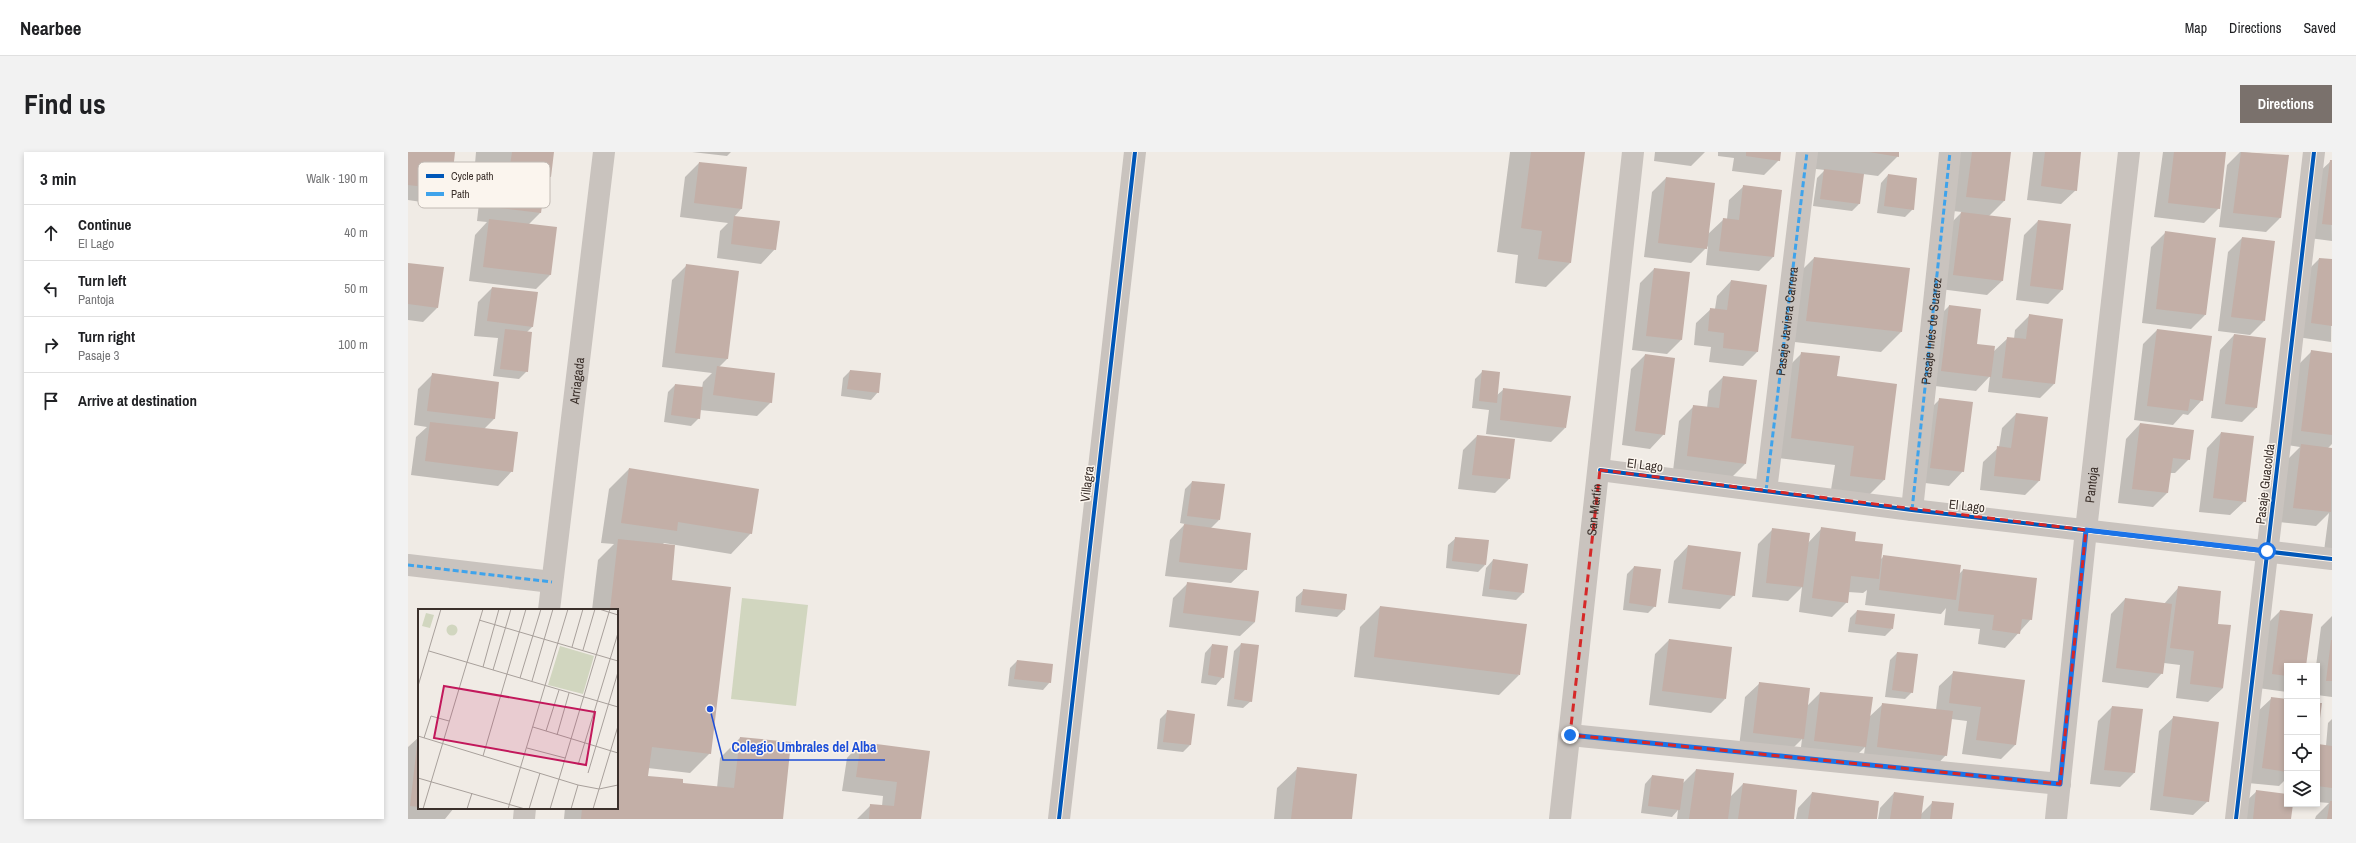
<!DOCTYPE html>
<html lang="en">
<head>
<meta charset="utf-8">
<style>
	body { margin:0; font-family:"Archivo Narrow",sans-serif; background:#f2f2f2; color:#202124 }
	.controls { position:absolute; right:12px; bottom:12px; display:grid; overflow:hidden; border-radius:0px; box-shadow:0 2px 6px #0003 }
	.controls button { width:36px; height:36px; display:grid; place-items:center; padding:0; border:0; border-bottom:1px solid #e0e0e0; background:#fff; color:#202124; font:20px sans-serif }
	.stop { position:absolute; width:12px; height:12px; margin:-9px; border:3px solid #1a73e8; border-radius:50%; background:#fff }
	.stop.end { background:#1a73e8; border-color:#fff; box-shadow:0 1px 4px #0008 }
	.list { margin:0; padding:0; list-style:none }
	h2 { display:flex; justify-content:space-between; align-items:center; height:52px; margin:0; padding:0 16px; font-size:17px }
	h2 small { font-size:13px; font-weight:400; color:#757577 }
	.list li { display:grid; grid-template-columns:26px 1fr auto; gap:12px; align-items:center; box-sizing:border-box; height:56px; padding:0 16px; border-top:1px solid #e0e0e0 }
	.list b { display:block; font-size:15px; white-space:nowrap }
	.list p { margin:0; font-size:13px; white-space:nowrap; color:#757577 }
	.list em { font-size:13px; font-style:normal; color:#757577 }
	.icon { flex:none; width:22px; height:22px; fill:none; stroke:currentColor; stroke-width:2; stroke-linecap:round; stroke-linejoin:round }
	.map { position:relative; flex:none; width:1924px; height:667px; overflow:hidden; border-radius:0px }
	header { display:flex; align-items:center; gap:24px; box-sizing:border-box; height:56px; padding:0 20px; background:#fff; border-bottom:1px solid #e0e0e0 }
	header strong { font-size:19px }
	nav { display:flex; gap:22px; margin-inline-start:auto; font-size:14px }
	.intro { display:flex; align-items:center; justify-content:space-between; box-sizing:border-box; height:96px; padding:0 24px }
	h1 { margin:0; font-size:28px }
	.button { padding:10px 18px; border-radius:0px; background:#7a716c; color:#fff; font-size:14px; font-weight:700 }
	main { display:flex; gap:24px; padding:0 24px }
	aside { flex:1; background:#fff; border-radius:0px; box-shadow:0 2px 6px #0003 }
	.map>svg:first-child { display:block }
	.green { fill:#d1d6bf }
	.shadow { fill:#0003 }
	.building { fill:#c3afa7 }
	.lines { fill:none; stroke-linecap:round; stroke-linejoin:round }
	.street { stroke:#c9c3be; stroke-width:22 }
	.quiet { stroke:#3fa3eb; stroke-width:3; stroke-dasharray:6 3; stroke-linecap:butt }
	.cycleway-casing { stroke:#fbf5ee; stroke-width:6 }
	.cycleway { stroke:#0057b8; stroke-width:4 }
	.route { stroke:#1a73e8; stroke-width:5 }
	.marked { fill:none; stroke:#d62828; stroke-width:3; stroke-dasharray:8 5; stroke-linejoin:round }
	.labels { text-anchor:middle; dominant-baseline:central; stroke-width:3; stroke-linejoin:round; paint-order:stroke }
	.street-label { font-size:13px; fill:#3b302b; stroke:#fbf5ee }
	.inset-road { fill:none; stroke:#a8a09b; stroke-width:1 }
	.view { fill:#c2185b; fill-opacity:0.15; stroke:#c2185b; stroke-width:2 }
	.inset-edge { fill:none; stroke:#3b302b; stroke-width:2 }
	.key { fill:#fbf5ee; stroke:#c1bab4; stroke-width:1 }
	.key-label { font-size:11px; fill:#3b302b }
	.leader { fill:none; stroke:#1d4ed8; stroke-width:1.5 }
	.callout-dot { fill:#1d4ed8; stroke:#fbf5ee; stroke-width:1.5 }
	.callout-label { font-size:14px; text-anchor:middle; font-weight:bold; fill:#1d4ed8; stroke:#fbf5ee; stroke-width:3; stroke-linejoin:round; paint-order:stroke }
</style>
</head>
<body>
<header>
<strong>Nearbee</strong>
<nav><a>Map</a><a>Directions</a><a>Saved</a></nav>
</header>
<div class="intro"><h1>Find us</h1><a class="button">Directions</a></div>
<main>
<aside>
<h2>3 min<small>Walk · 190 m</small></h2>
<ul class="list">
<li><svg class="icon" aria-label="ahead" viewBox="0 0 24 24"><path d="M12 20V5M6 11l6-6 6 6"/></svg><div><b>Continue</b><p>El Lago</p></div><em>40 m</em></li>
<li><svg class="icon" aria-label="left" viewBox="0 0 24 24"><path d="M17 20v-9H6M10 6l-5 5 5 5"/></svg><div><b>Turn left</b><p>Pantoja</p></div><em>50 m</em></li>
<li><svg class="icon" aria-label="right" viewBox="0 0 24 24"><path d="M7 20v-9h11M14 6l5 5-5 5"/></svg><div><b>Turn right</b><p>Pasaje 3</p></div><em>100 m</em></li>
<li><svg class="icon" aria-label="arrive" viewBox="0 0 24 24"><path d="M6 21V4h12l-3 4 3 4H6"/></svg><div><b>Arrive at destination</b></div></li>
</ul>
</aside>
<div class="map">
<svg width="1924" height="667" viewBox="0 0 1924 667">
	<rect width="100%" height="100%" fill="#f0ebe5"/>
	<!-- green -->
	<path class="green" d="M334,446L400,453L388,554L323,547Z"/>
	<!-- shadow -->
	<path class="shadow" d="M0,0H46L42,37L27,52L0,48Z
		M68,0H145L142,24L133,33L136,34L132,61L120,73L148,76L142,123L128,137L61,129L67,83L79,70L69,69L72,42L88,28L90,14L67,12Z
		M284,0H323L319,4Z
		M1102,0H1176L1162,111L1138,135L1107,131L1110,103L1089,100Z
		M1247,0H1297L1283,14L1246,9Z
		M1310,0H1372L1371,8L1356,23L1324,19L1326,6L1310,4Z
		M1401,0H1490V4L1470,24L1455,22L1451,52L1444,59L1405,54L1409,26L1417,18L1399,16Z
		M1552,0H1602L1596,49L1581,64L1594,129L1579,143L1532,137L1539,75L1554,60L1545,59Z
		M1625,0H1672L1668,38L1653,52L1619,48Z
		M1755,0H1817L1811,56L1796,71L1746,65Z
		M1832,0L1880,4L1872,66L1858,80L1811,75L1819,13Z
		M1923,9L1924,89L1901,86L1908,23Z
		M291,11L338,16L333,57L326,65L371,70L367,97L353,112L309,106L312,79L320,71L272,65L277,25Z
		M1480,23L1505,57L1497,65L1469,61L1473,31Z
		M1258,26L1299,83L1316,67H1319L1321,48L1336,34L1373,38L1365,105L1351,119L1298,113L1300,94L1283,111L1236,105L1244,40Z
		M1630,69L1654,138L1640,152L1608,148L1616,83Z
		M1758,80L1797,163L1783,177L1734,171L1743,95Z
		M1834,86L1856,169L1842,183L1810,179L1820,100Z
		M1406,106L1501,117L1493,180L1473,200L1378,189L1386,126Z
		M1911,107L1924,108L1923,190L1889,185L1897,121Z
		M0,112L29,156L15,170L0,168Z
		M279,113L320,206L311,215L363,250L349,264L292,258L291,266L283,274L256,270L260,240L267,233L294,236L295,230L304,221L254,215L264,128Z
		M1246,117L1273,188L1259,202L1224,198L1232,131Z
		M1323,129L1349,200L1335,214L1301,210L1303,195L1286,193L1288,171L1303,157H1307L1309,144Z
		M84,136L125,174L119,180V219L111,227L85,224L90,186L66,184L70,150Z
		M1541,154L1568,193L1585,200L1600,186L1606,187L1607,178L1621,164L1646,232L1632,246L1580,240L1582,224L1568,239L1519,233L1527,168Z
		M1749,178L1794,248L1780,263L1775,262L1765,273L1726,268L1735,192Z
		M1826,183L1848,256L1834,270L1803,266L1812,198Z
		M1904,199L1924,202V292L1919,297H1924V400L1916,399L1921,361L1908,374L1871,370L1879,308L1892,295L1879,293L1889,214Z
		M1394,201L1428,225L1476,328L1456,348L1422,344L1427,313L1363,305L1374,221Z
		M1237,203L1256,282L1242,297L1214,293L1223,217Z
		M442,219L470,240L463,248L433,244L435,226Z
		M1075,219L1088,244L1096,237L1157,276L1143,290L1078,282L1081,258L1064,256L1067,227Z
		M24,223L90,231L86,267L76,277L104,319L90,334L3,323L8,285L19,275L6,273L10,237Z
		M1315,225L1337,312L1323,326L1265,319L1271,269L1286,254L1299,256L1301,239Z
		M1532,247L1555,319L1541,334L1509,330L1517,262Z
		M1608,262L1639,266L1631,329L1617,343L1572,338L1575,310L1591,295L1594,276Z
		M1732,272L1781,307L1767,321H1762L1759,341L1745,355L1710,351L1718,287Z
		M1813,281L1837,349L1822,363L1791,360L1799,296Z
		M1069,284L1101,327L1087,341L1050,337L1055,298Z
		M221,317L343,381L323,402L256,391L254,393L302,601L282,621L240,616L239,625L274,632L309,636L312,606L332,586L374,667H156L157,656H209V458H184L190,408L206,392L193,391L201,337Z
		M784,330L811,368L802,377L838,417L823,431L757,424L762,388L777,372L772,371L777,337Z
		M1414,376L1446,389L1472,408L1476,404L1550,423L1555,418L1623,467L1597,496L1570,492L1572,477L1536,473L1538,456L1533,462L1457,453L1459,438L1455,441L1440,440L1439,450L1424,465L1391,460L1394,435L1380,449L1344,445L1350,392L1365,377L1400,391Z
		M1048,386L1077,413L1070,420L1038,416L1040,393Z
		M1280,394L1326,443L1312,457L1260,451L1266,409Z
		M1085,408L1115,441L1108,448L1074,444L1078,416Z
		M1226,415L1247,454L1240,461L1215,458L1219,422Z
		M780,431L847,470L832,484L761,475L765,446Z
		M1771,435L1808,473L1815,536L1800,550L1768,546L1772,513L1756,511L1754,521L1740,536L1694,530L1703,462L1717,447L1756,452Z
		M896,438L936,458L929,465L887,460L888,445Z
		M972,455L1111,523L1091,543L946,525L952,475Z
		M1449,459L1484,477L1477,484L1440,480L1442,466Z
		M1872,459L1897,514H1879V540L1850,536L1858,473Z
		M1924,464V545L1909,543L1908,514L1913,475Z
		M1261,488L1317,547L1303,561L1241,553L1247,502Z
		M833,492L843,549L835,556L819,554L826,499Z
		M804,493L815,525L808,533L793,531L797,501Z
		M1489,501L1504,540L1497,547L1477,545L1482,508Z
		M609,509L642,530L635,538L600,534L602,516Z
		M1546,520L1608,592L1593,607L1554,602L1559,569L1543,567L1538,603L1524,618L1455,610L1457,595L1443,609L1392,603L1394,587L1380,601L1331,595L1337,545L1352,531L1399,554L1412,541L1461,565L1475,552L1528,558L1531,534Z
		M1864,546L1879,548V626L1871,634L1840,631L1849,560Z
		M1704,555L1734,558L1726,621L1712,635L1682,632L1690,569Z
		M760,559L786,563L782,593L775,600L749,597L752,567Z
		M1766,565L1800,649L1785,663L1742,658L1751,579Z
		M1924,567V667H1907L1908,664L1921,651L1909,650V595L1918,594L1920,571Z
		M11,585V656H46L37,667H0V595Z
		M453,591L521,600L512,667H449L463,653L474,654L475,644L434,639L439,606Z
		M890,616L943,667H866L869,636Z
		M1288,618L1322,645L1335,632L1385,667H1269L1270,658L1264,665L1233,661L1237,632L1244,624L1274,632Z
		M1849,639L1879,643V652H1884L1882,667H1833L1834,653Z
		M1404,641L1468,667H1388L1390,656Z
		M1486,641L1513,662L1525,650L1543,667H1470L1472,656Z"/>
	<!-- building -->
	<path class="building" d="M0,0H47L43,38L0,33Z
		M104,0H146L143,25L101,20Z
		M1123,0H1177L1163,111L1130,107L1134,79L1113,76Z
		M1338,0H1373L1372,9L1338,4Z
		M1461,0H1491V5Z
		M1564,0H1603L1597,49L1558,45Z
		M1637,0H1673L1669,39L1633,34Z
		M1766,0H1818L1812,57L1760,51Z
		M1833,0L1881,3L1873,66L1825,61Z
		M1922,8H1924V73L1914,72Z
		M291,10L339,15L334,57L286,51Z
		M1416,17L1456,22L1452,52L1412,47Z
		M1480,22L1509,26L1506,58L1476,54Z
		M1258,25L1307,31L1299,97L1250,91Z
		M86,27L137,33L133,61L83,55Z
		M1335,33L1374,38L1366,105L1311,99L1315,66L1331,68Z
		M1553,60L1603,66L1595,129L1545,123Z
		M326,64L372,69L368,98L323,92Z
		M81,67L149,75L143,123L75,115Z
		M1630,68L1663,72L1655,138L1622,134Z
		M1757,79L1808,86L1798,163L1748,157Z
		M1834,85L1867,89L1857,169L1823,165Z
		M1406,105L1502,116L1494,180L1398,169Z
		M1911,106L1924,107V174L1903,171Z
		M0,111L36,115L30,156L0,152Z
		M278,112L331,119L320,207L267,201Z
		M1246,116L1282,120L1274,188L1238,184Z
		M1323,128L1359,133L1350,200L1315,196L1316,181L1300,179L1302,156L1319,158Z
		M84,135L130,140L125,175L79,169Z
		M1541,153L1573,157L1569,192L1587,194L1583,225L1533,219Z
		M1621,162L1655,167L1647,232L1594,226L1599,185L1618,187Z
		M97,177L124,180L120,220L92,217Z
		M1749,177L1804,184L1795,249L1782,247L1780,259L1739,254Z
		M1826,182L1858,186L1849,256L1817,252Z
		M1903,198L1924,201V283L1893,279Z
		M1393,200L1432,204L1429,224L1489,232L1477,328L1442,324L1446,294L1383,286Z
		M1237,202L1267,206L1257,283L1227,279Z
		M309,214L367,221L364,251L305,243Z
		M442,218L473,221L471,241L439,237Z
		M1074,218L1092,220L1089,251L1071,249Z
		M24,221L91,230L87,267L19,259Z
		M1315,224L1349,228L1338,312L1279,304L1285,253L1311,256Z
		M267,232L295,235L292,267L263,263Z
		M1095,236L1163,244L1158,276L1092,268Z
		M1531,246L1565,250L1556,320L1522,316Z
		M1608,261L1640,265L1632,329L1586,324L1589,294L1603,296Z
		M22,270L110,280L105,320L17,309Z
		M1732,271L1786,278L1782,308L1765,306L1760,341L1724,337Z
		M1813,280L1846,284L1838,350L1805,346Z
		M1069,283L1107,287L1102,327L1064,323Z
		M1893,292L1924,296L1923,360L1885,356Z
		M221,316L351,337L344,382L270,370L269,379L213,371Z
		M784,329L817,332L812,368L779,364Z
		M776,372L843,381L839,418L771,410Z
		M1413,375L1448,380L1447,389L1475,392L1471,427L1443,424L1440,451L1404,446Z
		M1364,376L1402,381L1395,435L1358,431Z
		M1047,385L1081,388L1078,413L1044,409Z
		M210,387L267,393L264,428L323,435L303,602L244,595L240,624L275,627V631L326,636L332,585L383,590L375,667H173L174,656H209V458H202Z
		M1280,393L1333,400L1327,444L1274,437Z
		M1475,403L1553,413L1548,448L1471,438Z
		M1085,407L1120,412L1116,441L1081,437Z
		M1226,414L1253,417L1248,455L1221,451Z
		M1555,417L1629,426L1624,468L1614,467L1612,482L1584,478L1586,463L1550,459Z
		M779,430L851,439L847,470L775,461Z
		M1770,434L1813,439L1810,472L1823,473L1815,536L1782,532L1786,499L1762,496Z
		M895,437L939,442L937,458L893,453Z
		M1717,446L1764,452L1755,522L1708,516Z
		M972,454L1119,472L1112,523L966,505Z
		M1449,458L1487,462L1485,477L1447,472Z
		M1872,458L1905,462L1898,514H1879V524L1864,522Z
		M1261,487L1324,495L1318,547L1254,539Z
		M1923,488H1924V529H1918Z
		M833,491L851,493L844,550L826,547Z
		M804,492L820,494L816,526L800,523Z
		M1489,500L1510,502L1505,541L1484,538Z
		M609,508L645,512L643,531L606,527Z
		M1545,519L1617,528L1608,593L1568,588L1573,555L1541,551Z
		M1351,530L1402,536L1396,587L1345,581Z
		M1412,540L1465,545L1458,595L1406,589Z
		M1863,545L1879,547V620L1854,616Z
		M1474,551L1545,559L1539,604L1469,595Z
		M1909,551H1914L1910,582H1909Z
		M1704,554L1735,557L1727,621L1696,618Z
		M759,558L787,562L783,593L755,590Z
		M1765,564L1811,570L1801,650L1755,644Z
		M10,585H11V655L2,654Z
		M453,590L522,599L513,667H461L462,652L486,654L489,630L448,625Z
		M1910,592L1924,594V636L1909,634Z
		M889,615L949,622L944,667H883Z
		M1288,617L1326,621L1320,667H1281Z
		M1244,623L1276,627L1272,658L1240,654Z
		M1335,631L1389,638L1386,667H1330Z
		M1848,638L1879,642V652H1885L1883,667H1845Z
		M1404,640L1471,649L1469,667H1400Z
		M1486,640L1516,644L1513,667H1482Z
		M1524,649L1546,651L1544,667H1522Z
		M1922,649H1924V667H1919Z"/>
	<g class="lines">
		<!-- street -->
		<g class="street">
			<path d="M1192,318L1504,358L1924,407"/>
			<path id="s1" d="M1358,339L1399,0"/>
			<path id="s2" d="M1504,358L1542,0"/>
			<path d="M0,413L144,430"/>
			<path id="s3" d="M141,458L196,0"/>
			<path d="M1162,583L1652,632"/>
			<path d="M116,667L117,656"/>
			<path d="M651,667L727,0"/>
			<path id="s4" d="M1152,667L1225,0"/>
			<path id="s5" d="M1648,667L1678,378L1721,0"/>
			<path d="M1828,667L1906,0"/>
		</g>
		<!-- quiet -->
		<path class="quiet" d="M1358,339L1399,0
			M1504,358L1542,0
			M0,413L144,430
			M1162,583L1652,632"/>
		<defs>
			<path id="cycleway" d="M1192,318L1504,358L1924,407
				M651,667L727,0
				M1828,667L1906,0"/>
		</defs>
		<!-- cycleway casing -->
		<use href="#cycleway" class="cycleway-casing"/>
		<!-- cycleway -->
		<use href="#cycleway" class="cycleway"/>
	</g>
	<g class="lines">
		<!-- route -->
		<path class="route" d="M1162,583L1652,632L1678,378L1859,399"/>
	</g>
	<!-- marked area -->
	<path class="marked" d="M1192,318L1678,378L1652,632L1162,583Z"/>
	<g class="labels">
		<!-- street labels -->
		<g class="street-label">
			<text stroke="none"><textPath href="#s1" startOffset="171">Pasaje Javiera Carrera</textPath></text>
			<text stroke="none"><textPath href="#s2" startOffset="180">Pasaje Inés de Suarez</textPath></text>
			<text stroke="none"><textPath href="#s3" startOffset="231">Arriagada</textPath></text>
			<text transform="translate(1237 313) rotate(7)">El Lago</text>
			<text transform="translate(679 332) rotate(-83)">Villagra</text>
			<text transform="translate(1857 332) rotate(-83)">Pasaje Guacolda</text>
			<text stroke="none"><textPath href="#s5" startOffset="336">Pantoja</textPath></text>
			<text transform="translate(1559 354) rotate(6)">El Lago</text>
			<text stroke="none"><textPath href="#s4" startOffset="311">San Martín</textPath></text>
		</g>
	</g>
	<!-- overview -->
	<g transform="translate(10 457)">
		<rect width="200" height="200" fill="#f0ebe5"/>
		<path d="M8,4L16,6L12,19L4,17ZM28.5 21a5.5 5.5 0 1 1 11 0a5.5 5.5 0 1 1-11 0ZM142,37L176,47L165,85L130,76Z" fill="#d1d6bf"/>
		<path class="inset-road" d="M181,0L200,6M61,11L200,52M154,38L165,0M165,41L177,0M11,42L200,98M65,58L81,0M75,61L93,0M102,69L123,0M114,72L135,0M0,77L23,0M115,118L200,144M128,122L141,81M139,126L151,84M0,127L160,176L181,180L200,176M6,129L13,107L31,112M109,139L147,149M65,147L108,0M160,156L200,24M170,164L200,63M0,169L107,200M5,200L65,0M49,200L54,184M90,200L150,0M111,200L122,164M132,200L192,0M153,200L160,176M175,200L200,117"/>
		<path class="view" d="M26,77L177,103L168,156L16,129Z"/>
		<rect width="200" height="200" class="inset-edge"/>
	</g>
	<!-- legend -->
	<rect x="10" y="10" width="132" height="46" rx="6" class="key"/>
	<rect x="18" y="22" width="18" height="4" fill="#0057b8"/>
	<rect x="18" y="40" width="18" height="4" fill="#3fa3eb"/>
	<g class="key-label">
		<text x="43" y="28">Cycle path</text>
		<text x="43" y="46">Path</text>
	</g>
	<!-- callouts -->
	<path class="leader" d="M302 557L315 608H477"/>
	<circle class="callout-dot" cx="302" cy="557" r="4"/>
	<g class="callout-label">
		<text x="396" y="600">Colegio Umbrales del Alba</text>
	</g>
</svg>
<div class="controls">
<button>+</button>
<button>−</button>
<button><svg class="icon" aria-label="locate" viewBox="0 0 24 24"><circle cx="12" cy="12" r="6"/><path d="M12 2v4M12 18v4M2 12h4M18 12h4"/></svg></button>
<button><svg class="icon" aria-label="layers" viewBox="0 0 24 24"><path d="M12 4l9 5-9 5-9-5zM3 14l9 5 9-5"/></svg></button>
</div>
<div class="stop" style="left:1859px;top:399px"></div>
<div class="stop end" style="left:1162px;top:583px"></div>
</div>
</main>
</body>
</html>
